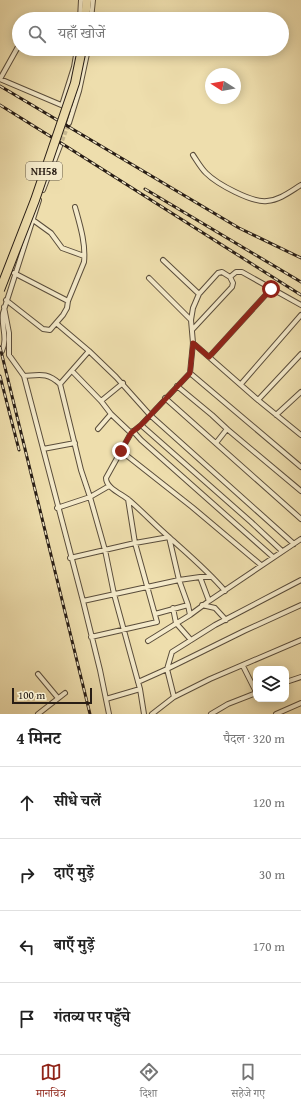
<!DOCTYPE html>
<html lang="hi">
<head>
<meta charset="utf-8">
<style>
	body { margin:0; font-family:"Gentium Book Plus","Noto Serif Devanagari",serif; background:#f6f6f6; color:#222 }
	.controls { position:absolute; right:12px; bottom:12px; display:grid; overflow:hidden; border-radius:8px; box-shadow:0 2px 10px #0003 }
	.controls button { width:36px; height:36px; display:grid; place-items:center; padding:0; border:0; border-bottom:1px solid #e0e0e0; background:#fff; color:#222; font:20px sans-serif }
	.compass { position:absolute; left:205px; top:68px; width:36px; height:36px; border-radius:50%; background:#fff; box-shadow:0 2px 10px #0003; rotate:281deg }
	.scale { position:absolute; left:12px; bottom:10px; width:80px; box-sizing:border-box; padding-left:4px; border:2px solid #281d15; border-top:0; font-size:11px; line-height:14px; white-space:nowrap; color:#281d15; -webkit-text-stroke:3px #f4eaca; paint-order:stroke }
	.stop { position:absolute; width:12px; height:12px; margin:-9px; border:3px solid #8f2418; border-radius:50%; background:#fff }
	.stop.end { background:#8f2418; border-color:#fff; box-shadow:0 1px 4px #0008 }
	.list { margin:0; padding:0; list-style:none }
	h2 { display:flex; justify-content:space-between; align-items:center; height:52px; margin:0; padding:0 16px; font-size:17px }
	h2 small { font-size:13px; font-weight:400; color:#767676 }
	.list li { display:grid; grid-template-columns:26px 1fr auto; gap:12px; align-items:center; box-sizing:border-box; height:72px; padding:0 16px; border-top:1px solid #e0e0e0 }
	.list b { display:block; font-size:15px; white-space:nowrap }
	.list em { font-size:13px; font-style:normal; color:#767676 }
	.icon { flex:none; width:22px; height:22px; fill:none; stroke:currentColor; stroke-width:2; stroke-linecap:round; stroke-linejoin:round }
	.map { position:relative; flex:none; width:301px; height:714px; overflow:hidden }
	.search { position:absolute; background:#fff; box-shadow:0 2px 10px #0003; left:12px; right:12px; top:12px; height:44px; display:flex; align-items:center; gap:10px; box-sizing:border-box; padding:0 14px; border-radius:22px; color:#767676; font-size:15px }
	.sheet { height:340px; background:#fff }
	nav { display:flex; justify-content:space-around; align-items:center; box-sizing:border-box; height:56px; border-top:1px solid #e0e0e0; background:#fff; font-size:11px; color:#767676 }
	nav a { display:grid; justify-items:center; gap:2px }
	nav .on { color:#8f2418 }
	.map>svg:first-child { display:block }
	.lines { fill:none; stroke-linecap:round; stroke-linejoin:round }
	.street-tunnel { stroke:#c6b78f; stroke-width:4; stroke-dasharray:4 2; stroke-linecap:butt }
	.street-casing { stroke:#5a4d3b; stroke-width:6 }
	.highway-casing { stroke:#281d15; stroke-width:10 }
	.street { stroke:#f4eaca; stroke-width:4 }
	.highway { stroke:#eedead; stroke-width:8 }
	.rail-casing { stroke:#281d15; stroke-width:3 }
	.rail { stroke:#f4eaca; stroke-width:1.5; stroke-dasharray:4.5; stroke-linecap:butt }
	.highway-bridge-casing { stroke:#281d15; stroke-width:10; stroke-linecap:butt }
	.highway-bridge { stroke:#eedead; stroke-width:8 }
	.route { stroke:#8f2418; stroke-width:5 }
	.labels { text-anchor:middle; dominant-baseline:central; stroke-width:4; stroke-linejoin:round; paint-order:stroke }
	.shield { fill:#f4eaca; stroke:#655a4b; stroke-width:1 }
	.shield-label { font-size:11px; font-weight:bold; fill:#281d15 }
</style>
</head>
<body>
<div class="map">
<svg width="301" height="714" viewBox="0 0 301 714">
	<rect width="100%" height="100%" fill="#eedead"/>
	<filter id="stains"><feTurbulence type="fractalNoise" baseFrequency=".005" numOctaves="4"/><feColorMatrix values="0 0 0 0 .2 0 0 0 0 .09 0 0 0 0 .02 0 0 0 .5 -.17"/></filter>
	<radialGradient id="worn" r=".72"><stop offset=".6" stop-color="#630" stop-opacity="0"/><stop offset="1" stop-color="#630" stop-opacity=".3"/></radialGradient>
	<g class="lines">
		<!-- street-tunnel -->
		<path class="street-tunnel" d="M60,146L69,123"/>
		<defs>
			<path id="street" d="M80,19L81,0
				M91,19L93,0
				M19,45L0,79L73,110
				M62,105L74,67L77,49
				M69,123L79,91L88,49
				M193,155C197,161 201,168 206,173C217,184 252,203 267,201C280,200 291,191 301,185
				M43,190L60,146
				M33,220L51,233L62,248L84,256
				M163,260L199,294
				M14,273L68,301
				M149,278L191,320
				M6,300L43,329L50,330L63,315L67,308L68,301L84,262C86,244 80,225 75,207
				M4,307L9,333V355L24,376L83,601L100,670L109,714
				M56,323L89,351L116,377L150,415L294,544
				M192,330L232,287L233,283L230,277
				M193,343L258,400L301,435
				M2,351C8,338 1,326 3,313L39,200
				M209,357L271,289
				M72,371L101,401L111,414L131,433
				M190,373L301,467
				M24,376C40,375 47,372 60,384L81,470L90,497L105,550L114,594L140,689L144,714
				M60,384L89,351
				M241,384L301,315
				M177,386L212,415L227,429L216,443
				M165,398L301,519
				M258,400L301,354
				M101,401L123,383
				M276,415L301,392
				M141,425L251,522L282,551
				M98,429L111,414
				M227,429L301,491
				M133,431L141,440L273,557
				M43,449L75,443
				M121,451L192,507L261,565
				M57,508L90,497L109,486
				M70,558L135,543L169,537L179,580L188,605L190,615
				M200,577H212
				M225,591C208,571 189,555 170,538C156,526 143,512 129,500C122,494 106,488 106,478L131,433L141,425L190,373L193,343L191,320L193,308L199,294L218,273L222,272L230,277L236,272H242L301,305
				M83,601L179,580L200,577L209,601
				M202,605L215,608L226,620
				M173,608L176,623L191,640
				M155,614L188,605
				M91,637L157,622L135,543L128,499
				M148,641L190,615L209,601L301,539
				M243,666L256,692
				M38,674L58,698
				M138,682L167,669L244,631L301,605
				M286,682L301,677
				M174,697L167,669L172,652L215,625L301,580
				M106,699L140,689
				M38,714L65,693
				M152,714L174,697L210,679L301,640
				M211,714L228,704L256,693
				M276,714L301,703"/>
			<path id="highway" d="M85,19L87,0"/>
		</defs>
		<!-- street casing -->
		<use href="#street" class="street-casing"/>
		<!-- highway casing -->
		<use href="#highway" class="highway-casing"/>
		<!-- street -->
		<use href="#street" class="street"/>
		<!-- highway -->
		<use href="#highway" class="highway"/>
		<defs>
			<path id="rail" d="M0,86L239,228L301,258
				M0,105L61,143L301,295
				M145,189L301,282
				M0,347L90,714
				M0,376L19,450"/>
		</defs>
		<!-- rail casing -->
		<use href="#rail" class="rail-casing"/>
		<!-- rail -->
		<use href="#rail" class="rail"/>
		<defs>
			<path id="highway-bridge" d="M0,290L35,200L75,83L82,49"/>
		</defs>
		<!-- highway-bridge casing -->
		<use href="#highway-bridge" class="highway-bridge-casing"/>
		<!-- highway-bridge -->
		<use href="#highway-bridge" class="highway-bridge"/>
	</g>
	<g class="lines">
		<!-- route -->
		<path class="route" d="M121,451L131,433L141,425L190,373L193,343L209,357L271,289"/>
	</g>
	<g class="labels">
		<!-- shield labels -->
		<rect class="shield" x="26" y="162" width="36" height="18" rx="3"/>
		<g class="shield-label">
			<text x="44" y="171">NH58</text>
		</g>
	</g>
	<rect width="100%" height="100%" filter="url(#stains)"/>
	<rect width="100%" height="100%" fill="url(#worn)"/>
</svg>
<div class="controls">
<button><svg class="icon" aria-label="layers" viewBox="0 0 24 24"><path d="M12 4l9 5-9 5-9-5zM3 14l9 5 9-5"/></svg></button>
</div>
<svg class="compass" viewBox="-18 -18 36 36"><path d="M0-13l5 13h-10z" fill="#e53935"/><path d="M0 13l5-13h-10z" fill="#767676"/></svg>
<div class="scale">100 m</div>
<div class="stop" style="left:271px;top:289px"></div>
<div class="stop end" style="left:121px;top:451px"></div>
<div class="search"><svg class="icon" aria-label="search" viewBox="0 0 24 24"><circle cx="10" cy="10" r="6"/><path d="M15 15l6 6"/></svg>यहाँ खोजें</div>
</div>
<section class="sheet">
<h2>4 मिनट<small>पैदल · 320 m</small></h2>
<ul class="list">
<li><svg class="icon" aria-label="ahead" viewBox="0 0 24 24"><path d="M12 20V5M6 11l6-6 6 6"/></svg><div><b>सीधे चलें</b></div><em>120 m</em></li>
<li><svg class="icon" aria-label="right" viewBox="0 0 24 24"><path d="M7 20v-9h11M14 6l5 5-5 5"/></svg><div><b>दाएँ मुड़ें</b></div><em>30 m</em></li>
<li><svg class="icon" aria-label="left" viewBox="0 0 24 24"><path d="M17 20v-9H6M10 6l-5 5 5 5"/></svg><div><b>बाएँ मुड़ें</b></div><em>170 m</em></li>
<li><svg class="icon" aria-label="arrive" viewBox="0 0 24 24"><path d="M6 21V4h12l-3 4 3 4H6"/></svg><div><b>गंतव्य पर पहुँचे</b></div></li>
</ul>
</section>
<nav>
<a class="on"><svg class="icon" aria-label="map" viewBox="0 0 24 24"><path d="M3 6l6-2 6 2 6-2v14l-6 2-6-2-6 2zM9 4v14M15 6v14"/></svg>मानचित्र</a>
<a><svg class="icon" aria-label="directions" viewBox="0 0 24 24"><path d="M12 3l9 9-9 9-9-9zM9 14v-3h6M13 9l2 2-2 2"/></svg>दिशा</a>
<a><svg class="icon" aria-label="saved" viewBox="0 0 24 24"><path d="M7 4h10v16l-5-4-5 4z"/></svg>सहेजे गए</a>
</nav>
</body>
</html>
